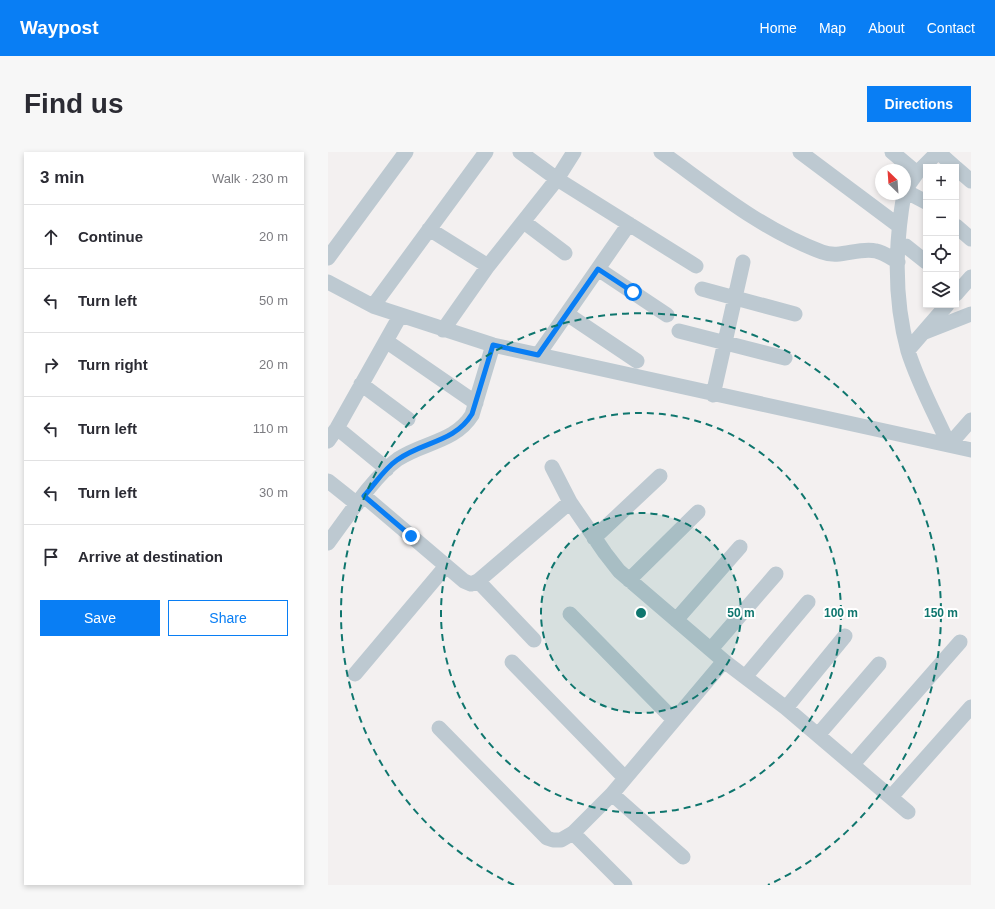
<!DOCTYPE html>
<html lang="en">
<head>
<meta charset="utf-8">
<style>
	body { margin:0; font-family:Helvetica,sans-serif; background:#f7f7f7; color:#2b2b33 }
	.controls { position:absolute; right:12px; top:12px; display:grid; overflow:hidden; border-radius:0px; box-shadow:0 2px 6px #0003 }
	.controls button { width:36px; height:36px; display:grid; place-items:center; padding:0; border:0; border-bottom:1px solid #e1e1e2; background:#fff; color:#2b2b33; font:20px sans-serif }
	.compass { position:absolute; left:547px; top:12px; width:36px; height:36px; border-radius:50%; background:#fff; box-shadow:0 2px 6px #0003; rotate:335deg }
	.stop { position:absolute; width:12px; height:12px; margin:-9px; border:3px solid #097ef4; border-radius:50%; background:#fff }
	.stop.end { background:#097ef4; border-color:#fff; box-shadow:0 1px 4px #0008 }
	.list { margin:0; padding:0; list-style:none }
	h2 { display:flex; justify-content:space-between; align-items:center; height:52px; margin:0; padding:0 16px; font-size:17px }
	h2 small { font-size:13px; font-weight:400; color:#7c7c81 }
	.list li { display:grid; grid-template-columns:26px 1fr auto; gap:12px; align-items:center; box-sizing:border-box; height:64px; padding:0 16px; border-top:1px solid #e1e1e2 }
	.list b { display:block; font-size:15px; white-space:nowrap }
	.list em { font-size:13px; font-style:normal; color:#7c7c81 }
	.actions { display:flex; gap:8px; padding:12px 16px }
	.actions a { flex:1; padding:9px 0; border:1px solid #097ef4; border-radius:0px; text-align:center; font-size:14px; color:#097ef4 }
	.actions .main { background:#097ef4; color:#fff }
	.icon { flex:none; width:22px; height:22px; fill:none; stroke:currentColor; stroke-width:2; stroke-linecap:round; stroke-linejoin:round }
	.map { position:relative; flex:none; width:643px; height:733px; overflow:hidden; border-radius:0px }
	header { display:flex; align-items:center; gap:24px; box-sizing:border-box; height:56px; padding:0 20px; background:#097ef4; color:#fff }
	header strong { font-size:19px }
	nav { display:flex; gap:22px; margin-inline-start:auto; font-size:14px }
	.intro { display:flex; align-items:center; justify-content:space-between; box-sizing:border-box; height:96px; padding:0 24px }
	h1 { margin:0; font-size:28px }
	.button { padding:10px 18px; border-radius:0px; background:#097ef4; color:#fff; font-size:14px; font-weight:700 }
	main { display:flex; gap:24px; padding:0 24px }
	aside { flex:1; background:#fff; border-radius:0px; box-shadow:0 2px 6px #0003 }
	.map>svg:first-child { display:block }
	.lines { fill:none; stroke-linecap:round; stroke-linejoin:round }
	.minor { stroke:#bdc9d1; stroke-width:15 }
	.route { stroke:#097ef4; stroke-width:5 }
	.ring { fill:none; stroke:#0f766e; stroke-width:2; stroke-dasharray:7 5 }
	.centre { fill:#0f766e; stroke:#fff; stroke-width:2 }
	.ring-label { font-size:12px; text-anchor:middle; font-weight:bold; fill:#0f766e; stroke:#fff; stroke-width:4; stroke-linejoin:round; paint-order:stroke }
</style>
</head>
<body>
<header>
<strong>Waypost</strong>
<nav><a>Home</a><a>Map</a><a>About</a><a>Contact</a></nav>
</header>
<div class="intro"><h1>Find us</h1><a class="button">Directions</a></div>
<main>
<aside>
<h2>3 min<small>Walk · 230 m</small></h2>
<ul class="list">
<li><svg class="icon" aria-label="ahead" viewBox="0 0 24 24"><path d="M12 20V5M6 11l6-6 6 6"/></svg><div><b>Continue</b></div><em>20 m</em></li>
<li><svg class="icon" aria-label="left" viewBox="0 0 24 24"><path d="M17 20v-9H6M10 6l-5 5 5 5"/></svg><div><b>Turn left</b></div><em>50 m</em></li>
<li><svg class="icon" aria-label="right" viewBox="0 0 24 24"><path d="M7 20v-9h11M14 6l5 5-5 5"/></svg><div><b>Turn right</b></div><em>20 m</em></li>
<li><svg class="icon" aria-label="left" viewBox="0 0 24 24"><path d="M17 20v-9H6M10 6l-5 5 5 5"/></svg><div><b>Turn left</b></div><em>110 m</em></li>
<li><svg class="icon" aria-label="left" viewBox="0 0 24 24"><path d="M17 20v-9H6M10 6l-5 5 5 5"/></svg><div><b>Turn left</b></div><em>30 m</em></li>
<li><svg class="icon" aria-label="arrive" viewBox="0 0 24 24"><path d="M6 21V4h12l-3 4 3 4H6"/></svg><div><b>Arrive at destination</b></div></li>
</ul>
<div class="actions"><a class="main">Save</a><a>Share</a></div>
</aside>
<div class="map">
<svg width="643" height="733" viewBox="0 0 643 733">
	<rect width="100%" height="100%" fill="#f3f0f0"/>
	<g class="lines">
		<!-- minor -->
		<path class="minor" d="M192,0L229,27L368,114
			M333,0C385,37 434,78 494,100C512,107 530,95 548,99C555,100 563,106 570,110
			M472,0L571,74
			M564,0L589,21
			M610,0L627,15
			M628,16L643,29
			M577,38L589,21L610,0
			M577,39L598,50
			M576,42C567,93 566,148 580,199C590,231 607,262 621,293L643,268
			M196,70L237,101
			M628,74L643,87
			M101,77L160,114
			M570,92L578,94L598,110
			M0,106L78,0
			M270,117L339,163
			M0,130L45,154L165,193L643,298
			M374,137L467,162
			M628,142L643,125
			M45,154L158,0
			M239,162L309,209
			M115,178L160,114L229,27L246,0
			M351,179L457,206
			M597,180L643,162
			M58,189L148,251
			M580,198L619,153
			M210,203L301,72
			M33,232L80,267
			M385,243L415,110
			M9,276L59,317
			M0,289L9,276L72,164
			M224,315L242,350L277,401L291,419L396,509L458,556L580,660
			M0,329L29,352
			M36,344L136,429L143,432L150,429L242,350
			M266,386L332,324
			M0,391C18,367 46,324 70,307C96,290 127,290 144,263L165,193
			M301,428L370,360
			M150,429L206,488
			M242,462L345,567
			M348,468L412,395
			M383,497L448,422
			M184,510L296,625
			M27,522L118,414
			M417,525L480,450
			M458,556L517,484
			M111,576L219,686L225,688H233L245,681L284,642L396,509
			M490,583L551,512
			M525,612L632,490
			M284,642L355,705
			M563,645L643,555
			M245,681L297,733"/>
	</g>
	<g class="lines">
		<!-- route -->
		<path class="route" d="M83,384L36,344C47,332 56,317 69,308C95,289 126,291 144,262L165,193L210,203L270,117L305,140"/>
	</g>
	<!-- distance rings -->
	<circle cx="313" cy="461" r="100" fill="#0f766e" fill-opacity=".12"/>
	<g class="ring">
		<circle cx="313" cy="461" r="100"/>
		<circle cx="313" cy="461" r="200"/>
		<path d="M186 733A300 300 0 1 1 440 733"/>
	</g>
	<circle cx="313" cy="461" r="6" class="centre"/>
	<g class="ring-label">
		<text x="413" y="465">50 m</text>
		<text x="513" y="465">100 m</text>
		<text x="613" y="465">150 m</text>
	</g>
</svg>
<div class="controls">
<button>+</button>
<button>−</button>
<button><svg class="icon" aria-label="locate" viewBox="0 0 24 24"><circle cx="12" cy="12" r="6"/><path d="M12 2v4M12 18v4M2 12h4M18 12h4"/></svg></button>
<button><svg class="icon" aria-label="layers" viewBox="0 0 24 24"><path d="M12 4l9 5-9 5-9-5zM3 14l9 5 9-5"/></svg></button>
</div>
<svg class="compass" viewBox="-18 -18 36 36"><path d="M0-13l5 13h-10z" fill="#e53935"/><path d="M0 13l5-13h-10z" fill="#7c7c81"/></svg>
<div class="stop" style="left:305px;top:140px"></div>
<div class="stop end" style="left:83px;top:384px"></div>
</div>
</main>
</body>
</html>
